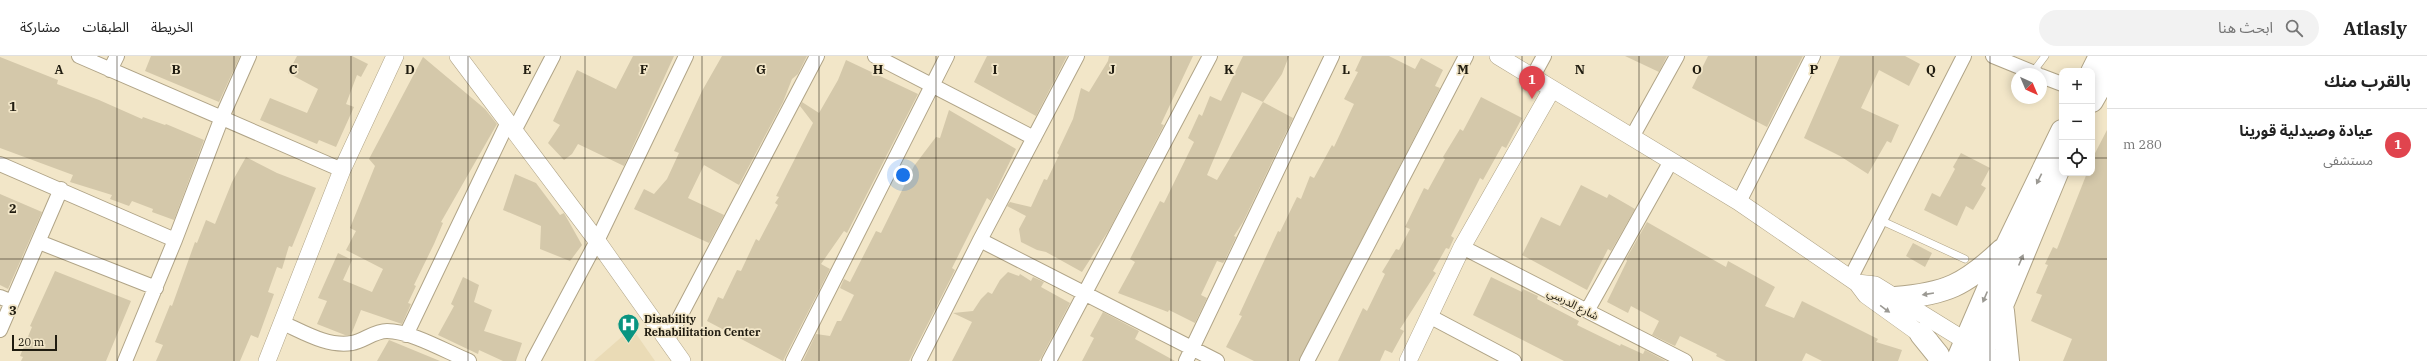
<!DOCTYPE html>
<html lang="ar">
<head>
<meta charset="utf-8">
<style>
	body { margin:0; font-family:"IBM Plex Serif","Noto Sans Arabic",serif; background:#f2f2f2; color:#222; direction:rtl }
	.controls { position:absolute; right:12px; top:12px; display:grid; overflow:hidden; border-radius:8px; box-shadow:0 2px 10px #0003 }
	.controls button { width:36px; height:36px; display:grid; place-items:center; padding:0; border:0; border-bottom:1px solid #e0e0e0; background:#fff; color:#222; font:20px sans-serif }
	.compass { position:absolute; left:2011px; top:12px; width:36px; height:36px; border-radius:50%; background:#fff; box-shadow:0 2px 10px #0003; rotate:136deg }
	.scale { position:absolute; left:12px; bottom:10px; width:45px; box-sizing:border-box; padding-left:4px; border:2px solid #201c10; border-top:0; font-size:11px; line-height:14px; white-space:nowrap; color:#201c10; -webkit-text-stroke:3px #f2e6c8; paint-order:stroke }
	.you { position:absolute; left:903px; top:119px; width:14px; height:14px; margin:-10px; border:3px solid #fff; border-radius:50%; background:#1a73e8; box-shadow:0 0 0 6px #1a73e833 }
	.badge { display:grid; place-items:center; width:26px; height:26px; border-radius:50%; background:#099480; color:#fff; font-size:13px; font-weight:700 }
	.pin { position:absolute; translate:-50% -33px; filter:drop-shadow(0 1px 2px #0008) }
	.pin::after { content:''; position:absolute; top:21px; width:14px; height:12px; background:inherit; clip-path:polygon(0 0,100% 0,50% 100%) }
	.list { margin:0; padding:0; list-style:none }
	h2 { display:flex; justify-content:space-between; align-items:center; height:52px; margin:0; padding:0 16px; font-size:17px }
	h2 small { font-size:13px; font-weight:400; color:#767676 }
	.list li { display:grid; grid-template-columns:26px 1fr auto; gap:12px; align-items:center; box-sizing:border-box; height:72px; padding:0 16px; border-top:1px solid #e0e0e0 }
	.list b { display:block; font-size:15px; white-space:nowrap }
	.list p { margin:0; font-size:13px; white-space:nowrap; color:#767676 }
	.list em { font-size:13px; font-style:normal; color:#767676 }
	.icon { flex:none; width:22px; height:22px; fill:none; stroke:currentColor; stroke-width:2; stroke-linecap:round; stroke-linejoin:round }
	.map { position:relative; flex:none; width:2107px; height:305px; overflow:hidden; direction:ltr }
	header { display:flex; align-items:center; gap:24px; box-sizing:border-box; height:56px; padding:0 20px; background:#fff; border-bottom:1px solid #e0e0e0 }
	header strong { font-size:19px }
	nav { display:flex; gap:22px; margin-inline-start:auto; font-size:14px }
	.search { width:280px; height:36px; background:#f2f2f2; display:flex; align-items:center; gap:10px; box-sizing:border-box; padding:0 14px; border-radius:22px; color:#767676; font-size:15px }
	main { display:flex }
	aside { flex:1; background:#fff }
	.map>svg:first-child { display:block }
	.built { fill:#eadbb6 }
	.building { fill:#d4c8aa; fill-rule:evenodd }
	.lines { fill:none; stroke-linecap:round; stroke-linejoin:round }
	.service-casing { stroke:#b0a487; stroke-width:8 }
	.minor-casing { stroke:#b0a487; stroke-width:16 }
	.tertiary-casing { stroke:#b0a487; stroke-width:18 }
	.primary-casing { stroke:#b0a487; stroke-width:24 }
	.service { stroke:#fff; stroke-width:7 }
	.minor { stroke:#fff; stroke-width:14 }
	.tertiary { stroke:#fff; stroke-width:17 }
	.primary { stroke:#fff; stroke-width:22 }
	.oneway { fill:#9b9993 }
	.grid { fill:none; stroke:#201c10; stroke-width:1; stroke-opacity:0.55 }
	.labels { text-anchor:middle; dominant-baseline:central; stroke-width:3.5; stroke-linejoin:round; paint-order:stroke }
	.street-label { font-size:11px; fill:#201c10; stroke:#f2e6c8 }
	.poi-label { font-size:11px; font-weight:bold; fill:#201c10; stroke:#f2e6c8; text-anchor:start }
	.grid-label { font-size:13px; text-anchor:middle; font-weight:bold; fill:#201c10; stroke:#f2e6c8; stroke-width:3.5; stroke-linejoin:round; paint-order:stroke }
</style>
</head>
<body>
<header>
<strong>Atlasly</strong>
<div class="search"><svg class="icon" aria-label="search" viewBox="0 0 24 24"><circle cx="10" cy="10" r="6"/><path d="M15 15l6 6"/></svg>ابحث هنا</div>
<nav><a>الخريطة</a><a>الطبقات</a><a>مشاركة</a></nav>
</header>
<main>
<aside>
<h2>بالقرب منك<small></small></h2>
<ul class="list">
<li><span class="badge" style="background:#e0444e">1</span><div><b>عيادة وصيدلية قورينا</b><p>مستشفى</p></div><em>280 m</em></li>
</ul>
</aside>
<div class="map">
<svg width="2107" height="305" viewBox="0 0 2107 305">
	<rect width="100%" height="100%" fill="#f2e6c8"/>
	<!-- built -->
	<path class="built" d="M632,272L655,305H594Z"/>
	<!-- building -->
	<path class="building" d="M151,0H240L219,46L145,15Z
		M297,0H352L368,8L361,21L357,19L346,48L354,51L336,91L319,84L317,88L260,64L270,42L307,57L318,33L288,17Z
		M633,0H674L624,110L578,88L572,98L564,104L548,87L560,69L553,65L577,14L616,33Z
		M722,0H807L798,18L792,23L783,46L739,129L704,109L688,142L724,159L709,187L634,153L644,133L654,138L667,123L679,97L674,95L702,35Z
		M987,0H1067L1036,60L974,26Z
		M1109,0H1193L1161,68L1164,69L1109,174L1082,216L1046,196L1037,194L1021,186L1019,173L1026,160L1007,150L1010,146L1031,151L1044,123L1047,124L1059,99L1057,97L1073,63L1081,32L1089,36L1108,5Z
		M1243,0H1289L1282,18L1263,46L1293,62L1243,166L1234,180L1236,181L1225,204L1223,207L1217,205L1201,239L1207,242L1195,267L1169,254L1168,256L1118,237L1135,206L1130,203L1160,145L1164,147L1194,86L1188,82L1199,58L1202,60L1210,40L1221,45ZM1242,36L1263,46L1217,124L1207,119Z
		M1362,0H1389L1415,13L1421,2L1443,14L1435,30L1440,32L1299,305H1254L1226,291L1242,260L1239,259L1278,175L1280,176L1297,141L1301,143L1310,120L1314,122L1332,89L1334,91L1354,48L1344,43L1358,16L1355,15Z
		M1625,0H1667L1659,16Z
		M1708,0H1803L1767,71L1692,32Z
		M1840,0H1905L1920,8L1909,30L1879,14L1861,52L1899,69L1891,87L1887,85L1868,118L1840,100L1804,82Z
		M0,1L58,24L57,28L99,44L142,63L143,61L165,69L166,68L204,84L174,164L152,156L153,153L132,145L129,150L110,143L112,139L70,126L73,119L0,92Z
		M423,1L485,53L497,68L441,166L443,167L434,188L414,229L416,230L408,247L411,248L402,268L361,254L351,279H345L317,268L327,245L318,242L338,197L352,204L343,224L372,236L383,213L346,194L356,175L350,172L375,110L369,103Z
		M846,4L918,38L847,177L844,175L821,208L830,213L783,305L707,265L718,241L723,243L737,214L741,215L756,183L759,185L778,149L775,147L779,141L776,140L813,67L800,50L802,46L819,57L838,24Z
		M1481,41L1522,62L1506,92L1502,90L1483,124L1480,122L1451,180L1454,182L1449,193L1446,192L1433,215L1436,217L1400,273L1404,275L1392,297L1385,294L1380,305H1338L1363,252L1367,255L1385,218L1382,216L1396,193L1399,194L1410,173L1405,171L1424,132L1428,134L1445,103L1443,101L1460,73L1463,75Z
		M949,54L1016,93L991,145L987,142L952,212L955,214L909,305H803L816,278L830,280L837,265H841L854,239L840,232L844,223L850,226L876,175L881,177L914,110L936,81L940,82Z
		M2107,74V305H2063L2072,283L2031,265L2042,239L2036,237L2048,209L2045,208L2053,191L2057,193L2087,117H2092V103Z
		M1961,97L1990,112L1981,129L1986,132L1973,154L1966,150L1957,170L1924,154L1932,137L1940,141L1955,113L1953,111Z
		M246,101L277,117L316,132L292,191L289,190L282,213L277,211L268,236L274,238L258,282L251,279L240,305H156L163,289L155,286L170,249L172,250L195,186L197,187L206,164L215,168L232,126Z
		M515,118L536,127L560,159L564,157L582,189L570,205L540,193L541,170L503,154Z
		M1581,129L1607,142L1609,138L1635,153L1611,195L1608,193L1587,234L1522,199L1541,161L1560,170Z
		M0,138L42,156L8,233L0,229Z
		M1647,166L1726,211L1728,205L1775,231L1765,250L1794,262L1802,245L1878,283L1876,286L1902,294L1898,305H1822L1806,297L1802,305H1726L1716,300L1717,298L1680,280L1675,290L1652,279L1659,265L1631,250L1628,257L1607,246L1627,205L1626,203Z
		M1913,187L1932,197L1925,211L1906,200Z
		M55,215L131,245L106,305H21L23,301L20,300L32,271L30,270Z
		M1008,216L1019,220L1020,218L1031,225L1033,221L1044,226L1041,231L1070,247L1041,302L1039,305H952L972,266L953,257L973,255L981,243L988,236L992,238L1000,224Z
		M463,221L479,229L474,246L492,254L484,275L522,287L516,305H503L479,294L478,298L438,279L454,250L451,248Z
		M1491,221L1522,236L1523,233L1538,240L1537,243L1579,265L1577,269L1620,290L1621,288L1643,298L1645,294L1666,305H1564L1473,259Z
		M1103,256L1139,275L1135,283L1175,305H1082L1094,282L1090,280Z
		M389,284L440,305H377Z"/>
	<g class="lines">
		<defs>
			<path id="service" d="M2033,16L2045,0
				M1880,164L1965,203"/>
			<path id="minor" d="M79,0L342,114
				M875,0L1034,82
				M1993,0L2037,18
				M110,14L117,0
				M2041,20L2062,28
				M1532,22L1544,0
				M514,75L553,0
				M1632,81L1677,0
				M0,108L175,184
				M1739,146L1813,0
				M980,184L1217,305
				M39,186L156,232
				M1462,191L1685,305
				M1850,223L1964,0
				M0,241L12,246
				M1587,255L1671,105
				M1429,260L1514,305
				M283,267C305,277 328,291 352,287C364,285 374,275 387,275C411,275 447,296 469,305
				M0,274L61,133
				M406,279L508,66
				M667,285L817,0
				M125,305L175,184L222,61L249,0
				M533,305L597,185L686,0
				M793,305L947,0
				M919,305L980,184L1077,0
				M1049,305L1210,0
				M1186,305L1332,0
				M1307,305L1466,0"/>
			<path id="tertiary" d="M458,0L597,185L682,305
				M1498,0L1739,146L1857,227L1866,239L1930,285
				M1857,227L1875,229L1998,305
				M267,305L342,114L395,0
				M1408,305L1462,191L1552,33"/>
			<path id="primary" d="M2092,16L2100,0
				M2092,45L2107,18
				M1895,242C1946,238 1965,229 2002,194
				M2003,255L2008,305
				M1921,278L1938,299L1940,305
				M1957,305L2007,189L2062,75
				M1979,305L2059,112"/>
		</defs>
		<!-- service casing -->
		<use href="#service" class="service-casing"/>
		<!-- minor casing -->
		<use href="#minor" class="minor-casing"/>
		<!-- tertiary casing -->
		<use href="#tertiary" class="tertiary-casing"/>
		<!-- primary casing -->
		<use href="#primary" class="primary-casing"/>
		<!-- service -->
		<use href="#service" class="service"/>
		<!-- minor -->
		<use href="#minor" class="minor"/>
		<!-- tertiary -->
		<use href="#tertiary" class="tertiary"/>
		<!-- primary -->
		<use href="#primary" class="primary"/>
	</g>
	<!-- one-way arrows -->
	<defs><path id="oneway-solid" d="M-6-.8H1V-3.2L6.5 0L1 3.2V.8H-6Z"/></defs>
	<g class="oneway">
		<use href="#oneway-solid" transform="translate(2039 123) rotate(116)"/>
		<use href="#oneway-solid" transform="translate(2021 204) rotate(-67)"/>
		<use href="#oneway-solid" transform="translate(1928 238) rotate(171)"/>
		<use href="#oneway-solid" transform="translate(1985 241) rotate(113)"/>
		<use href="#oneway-solid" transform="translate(1885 253) rotate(36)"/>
	</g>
	<!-- grid -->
	<path class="grid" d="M117,0V305M234,0V305M351,0V305M468,0V305M585,0V305M702,0V305M819,0V305M936,0V305M1054,0V305M1171,0V305M1288,0V305M1405,0V305M1522,0V305M1639,0V305M1756,0V305M1873,0V305M1990,0V305M0,102H2062M2092,102H2107M0,203H2107"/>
	<!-- icons -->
	<defs>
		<symbol id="hospital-pin" viewBox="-11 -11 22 30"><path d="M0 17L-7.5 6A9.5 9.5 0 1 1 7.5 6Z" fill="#099480" stroke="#f2e6c8"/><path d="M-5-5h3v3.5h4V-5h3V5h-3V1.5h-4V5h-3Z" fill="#fff"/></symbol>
	</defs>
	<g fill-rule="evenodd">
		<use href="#hospital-pin" x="616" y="256" width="25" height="34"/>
	</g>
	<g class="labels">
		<!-- street labels -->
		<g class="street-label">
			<text transform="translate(1573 248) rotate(27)">شارع الدرسي</text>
		</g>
		<!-- poi labels -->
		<g class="poi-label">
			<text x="644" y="263">Disability<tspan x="644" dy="13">Rehabilitation Center</tspan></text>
		</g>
	</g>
	<g class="grid-label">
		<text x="59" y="18">A</text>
		<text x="176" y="18">B</text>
		<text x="293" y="18">C</text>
		<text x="410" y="18">D</text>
		<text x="527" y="18">E</text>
		<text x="644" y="18">F</text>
		<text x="761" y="18">G</text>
		<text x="878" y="18">H</text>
		<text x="995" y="18">I</text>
		<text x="1112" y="18">J</text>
		<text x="1229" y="18">K</text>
		<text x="1346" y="18">L</text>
		<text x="1463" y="18">M</text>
		<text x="1580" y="18">N</text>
		<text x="1697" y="18">O</text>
		<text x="1814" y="18">P</text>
		<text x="1931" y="18">Q</text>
		<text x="13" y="55">1</text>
		<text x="13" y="157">2</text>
		<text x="13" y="259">3</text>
	</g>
</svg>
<div class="controls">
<button>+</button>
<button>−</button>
<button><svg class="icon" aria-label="locate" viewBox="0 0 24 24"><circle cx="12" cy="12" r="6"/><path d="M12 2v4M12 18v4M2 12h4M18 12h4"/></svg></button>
</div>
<svg class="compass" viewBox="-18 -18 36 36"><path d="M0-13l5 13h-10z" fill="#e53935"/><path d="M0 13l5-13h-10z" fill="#767676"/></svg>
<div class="scale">20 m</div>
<div class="you"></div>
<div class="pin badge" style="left:1532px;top:43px;background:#e0444e">1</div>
</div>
</main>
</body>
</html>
